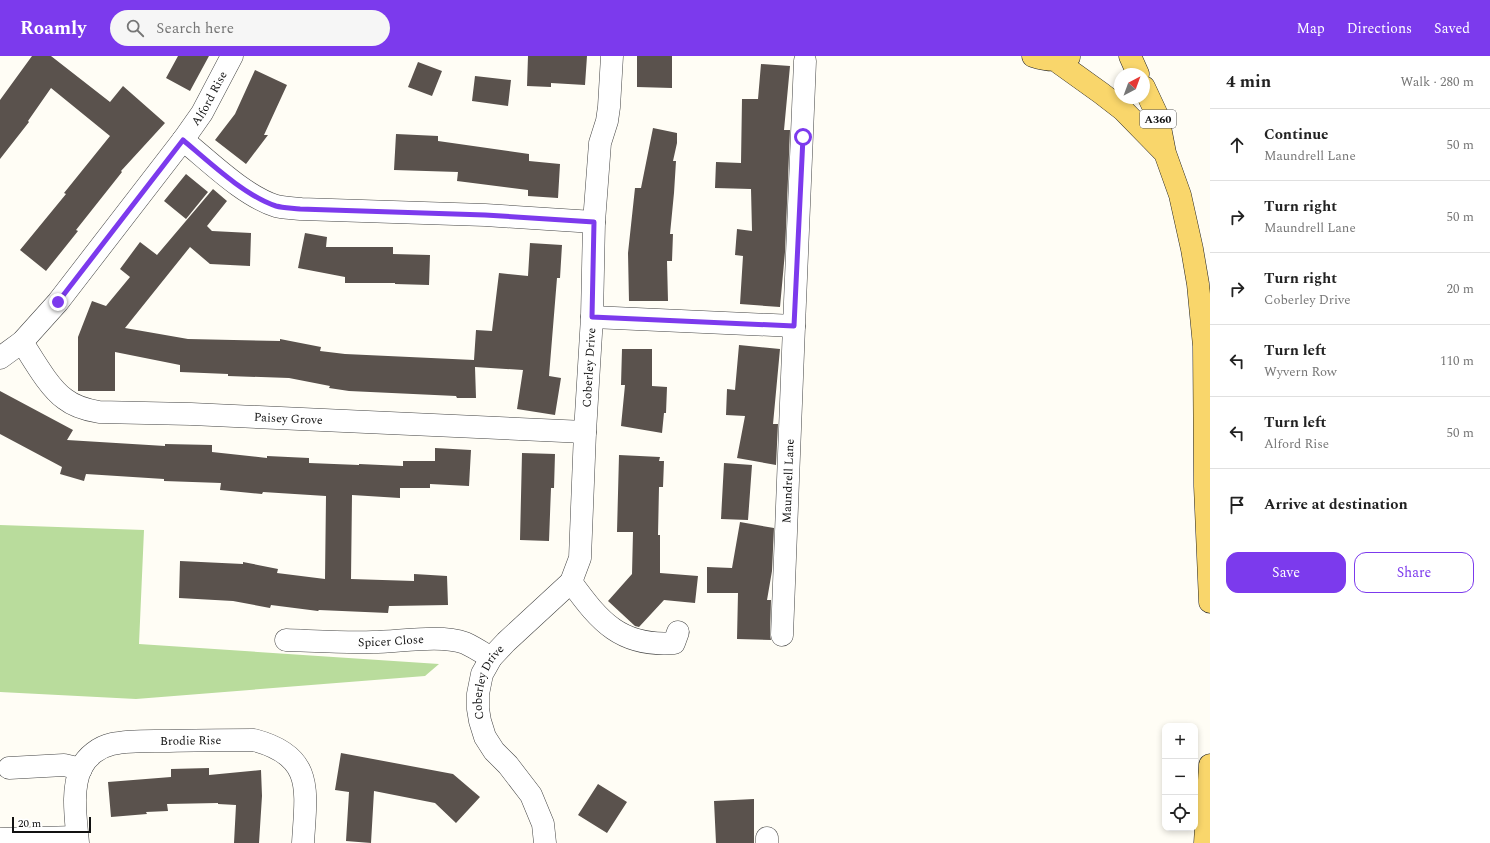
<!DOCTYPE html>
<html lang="en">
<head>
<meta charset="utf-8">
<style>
	body { margin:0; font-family:Spectral,serif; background:#f6f6f6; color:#222 }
	.controls { position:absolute; right:12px; bottom:12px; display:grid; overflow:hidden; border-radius:8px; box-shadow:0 2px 6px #0003 }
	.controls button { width:36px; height:36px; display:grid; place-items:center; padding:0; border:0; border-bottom:1px solid #e0e0e0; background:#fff; color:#222; font:20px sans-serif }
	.compass { position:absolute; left:1114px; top:12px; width:36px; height:36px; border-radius:50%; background:#fff; box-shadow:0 2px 6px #0003; rotate:41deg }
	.scale { position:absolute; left:12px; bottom:10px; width:79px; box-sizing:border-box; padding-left:4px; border:2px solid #111; border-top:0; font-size:11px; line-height:14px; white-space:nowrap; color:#111; -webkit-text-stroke:3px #fff; paint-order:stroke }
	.stop { position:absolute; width:12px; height:12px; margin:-9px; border:3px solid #7c3aed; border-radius:50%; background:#fff }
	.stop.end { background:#7c3aed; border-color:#fff; box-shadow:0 1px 4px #0008 }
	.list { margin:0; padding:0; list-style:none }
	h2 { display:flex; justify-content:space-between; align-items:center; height:52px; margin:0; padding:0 16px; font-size:17px }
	h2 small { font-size:13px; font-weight:400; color:#767676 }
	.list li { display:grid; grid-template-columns:26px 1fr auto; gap:12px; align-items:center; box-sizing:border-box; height:72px; padding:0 16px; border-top:1px solid #e0e0e0 }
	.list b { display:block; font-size:15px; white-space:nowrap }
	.list p { margin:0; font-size:13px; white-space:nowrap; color:#767676 }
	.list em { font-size:13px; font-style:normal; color:#767676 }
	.actions { display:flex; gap:8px; padding:12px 16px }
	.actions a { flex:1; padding:9px 0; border:1px solid #7c3aed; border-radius:12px; text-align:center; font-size:14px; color:#7c3aed }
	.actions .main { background:#7c3aed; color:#fff }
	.icon { flex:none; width:22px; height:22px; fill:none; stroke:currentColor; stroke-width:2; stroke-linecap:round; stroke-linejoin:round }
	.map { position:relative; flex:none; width:1210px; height:787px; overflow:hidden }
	header { display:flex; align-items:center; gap:24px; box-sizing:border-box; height:56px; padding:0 20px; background:#7c3aed; color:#fff }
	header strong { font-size:19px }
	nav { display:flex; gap:22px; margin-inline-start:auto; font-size:14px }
	.search { width:280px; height:36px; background:#f6f6f6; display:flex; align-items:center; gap:10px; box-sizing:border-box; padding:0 14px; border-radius:22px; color:#767676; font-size:15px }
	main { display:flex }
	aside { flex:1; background:#fff }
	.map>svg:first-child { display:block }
	.forest { fill:#b9dc9c }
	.building { fill:#5a524d }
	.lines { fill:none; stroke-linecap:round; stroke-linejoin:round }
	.minor-casing { stroke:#444; stroke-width:23 }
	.major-casing { stroke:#222; stroke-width:23 }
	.minor { stroke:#fff; stroke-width:22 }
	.major { stroke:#f9d66b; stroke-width:22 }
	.route { stroke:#7c3aed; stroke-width:5 }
	.labels { text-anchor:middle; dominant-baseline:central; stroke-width:4; stroke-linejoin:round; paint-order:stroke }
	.shield { fill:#fff; stroke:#585858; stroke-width:1 }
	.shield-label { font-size:11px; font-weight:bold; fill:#111 }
	.street-label { font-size:12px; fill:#111; stroke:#fff }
</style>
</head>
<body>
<header>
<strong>Roamly</strong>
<div class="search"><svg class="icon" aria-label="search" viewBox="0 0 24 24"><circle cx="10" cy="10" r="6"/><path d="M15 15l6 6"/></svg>Search here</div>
<nav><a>Map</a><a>Directions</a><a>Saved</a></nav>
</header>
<main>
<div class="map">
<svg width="1210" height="787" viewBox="0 0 1210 787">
	<rect width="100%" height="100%" fill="#fffdf5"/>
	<!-- forest -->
	<path class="forest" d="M0,469L144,474L139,588L439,608L425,620L136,643L0,636Z"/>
	<!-- building -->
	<path class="building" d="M32,0H51L110,46L123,30L165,67L121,115L122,116L76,174L78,175L46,215L20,194L66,138L64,137L110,80L51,32L28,65L29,66L0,103V44Z
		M178,0H209L190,35L166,22Z
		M528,0H587L585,29L551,27V31L527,30Z
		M637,0H672V32L637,31Z
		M418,6L442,15L432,40L408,31Z
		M761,8L790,10L784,74H790L785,196L780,251L740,248L743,200L735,199L737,173L752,175L751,133L715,132L716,106L741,107L742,43H758Z
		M255,14L287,29L264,79H268L246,108L215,84L235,58Z
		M475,20L511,24L508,50L472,45Z
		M653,72L677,77V87L673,105H676L674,137L670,178H673L672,205H667L668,245H629L628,197L635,132H641Z
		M396,78L438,80V85L529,98V105L560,108L558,142L528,140V134L457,125L458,116L394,114Z
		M186,118L208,136L186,163L164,145Z
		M213,133L227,145L207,170L212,175L251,177L250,210L210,208L190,191L125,272L188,283L280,285V283L321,291L320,295L345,298L474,304L476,274L492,275L499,217L528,220L530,187L562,189L560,222H557L549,320L561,322L555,359L517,353L523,314L475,311L476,342H457L456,340L349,335L329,332L330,330L289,322L228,320V318L180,316V309L115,296V335H78V281L92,245L106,250L130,221L120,213L140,186L157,199Z
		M305,177L327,181L326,191H393V198L430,199L429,229L395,228V227H345V221L298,212Z
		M739,289L780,293L773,368H778L776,409L737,402L745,360L726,359L727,333L735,334Z
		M622,293H652V330L667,331L666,357H664L662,377L621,370L625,329H621Z
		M0,335L73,374L67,384L165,390V388L212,389V396L267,402V400L309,402V407L359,409V408L403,410V405H435V392L471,394L469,430L430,428V432H400V442L352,439L351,523L414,525V518L447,520L448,549L389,550L388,557L319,554L318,555L271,549L270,552L233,545L179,542L180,505L243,508V506L278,513L277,517L325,523L326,440L263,436L262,438L220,434L221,427L164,425V423L86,418L84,425L60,418L62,411L0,378Z
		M522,397L555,398L554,432H551L549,485L520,484Z
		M619,399L660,401L659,405H664L663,431H659L658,479H660V517L698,520L695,547L664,544L639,571L635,570L608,545L632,518L633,476H617Z
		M724,407L752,409L748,464L721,463Z
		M740,466L774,472L772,515L767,544H771L770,579L771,584L737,583L738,537H707V511L732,512Z
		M341,697L453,718L480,741L456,767L435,747L374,735L371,787L346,785L349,736L335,734Z
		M209,712V719L261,714L262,740L259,787H234L236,749L218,748V747L167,748L168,755L146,756L147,758L111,761L108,726L171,721V713Z
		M598,728L627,746L607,777L578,759Z
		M754,743V787H716L714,745Z"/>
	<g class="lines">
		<defs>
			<g id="minor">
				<path d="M183,84C209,105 244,140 276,150C284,152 293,152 301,153L485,159L594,166"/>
				<path d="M592,261L794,270L805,5"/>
				<path id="s1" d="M22,286C33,303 49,332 65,343C75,351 87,354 99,356L191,358L585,376"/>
				<path id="s2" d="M0,302L22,286L58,246L183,84L202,57L232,0"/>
				<path d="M571,526C600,566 621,591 674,587L678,576"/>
				<path id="s3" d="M782,579L794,270"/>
				<path id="s4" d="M286,584C315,585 344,587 373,586C399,586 440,578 465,587C474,591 483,597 491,602"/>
				<path d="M9,712L64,709L81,713"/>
				<path d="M0,783L77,781"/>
				<path id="s5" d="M78,787C76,763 71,734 81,712C87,700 99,691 112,688C130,684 150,685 169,685C198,684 226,684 254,684C315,700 306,735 303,787"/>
				<path id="s6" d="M545,787L543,768L531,739L508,709L494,695L485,681L480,665L478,653V638L482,618L491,602L506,586L571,526L580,502L585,376L592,261L594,166L600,87L607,65L609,51L612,0"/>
				<path d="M767,787V782"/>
			</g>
			<path id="major" d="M1033,0C1045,4 1057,6 1069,1
				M1130,0L1138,18
				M1055,4L1101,37L1123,54L1165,97
				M1144,31L1158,61L1165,97L1180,139L1192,193L1198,228L1204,290L1205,430L1210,546
				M1205,787L1210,709"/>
		</defs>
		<!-- minor casing -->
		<use href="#minor" class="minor-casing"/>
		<!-- major casing -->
		<use href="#major" class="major-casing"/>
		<!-- minor -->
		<use href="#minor" class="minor"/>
		<!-- major -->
		<use href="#major" class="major"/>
	</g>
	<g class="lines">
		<!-- route -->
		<path class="route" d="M58,246L183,84C208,105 245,140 276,150C283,152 293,152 300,153L485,159L594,166L592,261L794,270L803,81"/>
	</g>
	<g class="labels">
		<!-- shield labels -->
		<rect class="shield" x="1140" y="54" width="36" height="18" rx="3"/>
		<g class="shield-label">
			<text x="1158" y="63">A360</text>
		</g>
		<!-- street labels -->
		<g class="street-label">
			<text stroke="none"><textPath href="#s2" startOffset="335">Alford Rise</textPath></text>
			<text stroke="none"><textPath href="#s6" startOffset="534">Coberley Drive</textPath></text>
			<text stroke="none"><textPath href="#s1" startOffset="298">Paisey Grove</textPath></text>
			<text stroke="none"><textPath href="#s3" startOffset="154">Maundrell Lane</textPath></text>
			<text stroke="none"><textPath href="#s4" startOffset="105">Spicer Close</textPath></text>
			<text stroke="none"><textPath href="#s6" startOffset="183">Coberley Drive</textPath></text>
			<text stroke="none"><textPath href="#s5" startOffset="195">Brodie Rise</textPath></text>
		</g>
	</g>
</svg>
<div class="controls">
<button>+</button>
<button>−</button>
<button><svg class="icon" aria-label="locate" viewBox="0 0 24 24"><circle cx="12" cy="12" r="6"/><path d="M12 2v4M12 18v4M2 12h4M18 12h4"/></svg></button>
</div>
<svg class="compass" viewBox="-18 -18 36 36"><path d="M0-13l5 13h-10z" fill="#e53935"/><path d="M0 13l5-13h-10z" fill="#767676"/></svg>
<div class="scale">20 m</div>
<div class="stop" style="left:803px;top:81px"></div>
<div class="stop end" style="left:58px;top:246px"></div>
</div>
<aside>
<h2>4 min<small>Walk · 280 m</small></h2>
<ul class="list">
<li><svg class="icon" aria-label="ahead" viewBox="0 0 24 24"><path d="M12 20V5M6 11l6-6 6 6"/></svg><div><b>Continue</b><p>Maundrell Lane</p></div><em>50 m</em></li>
<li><svg class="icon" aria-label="right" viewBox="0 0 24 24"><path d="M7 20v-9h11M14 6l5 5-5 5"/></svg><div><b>Turn right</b><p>Maundrell Lane</p></div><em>50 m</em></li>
<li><svg class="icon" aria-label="right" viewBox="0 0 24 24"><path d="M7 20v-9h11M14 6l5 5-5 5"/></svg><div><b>Turn right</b><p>Coberley Drive</p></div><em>20 m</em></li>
<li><svg class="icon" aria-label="left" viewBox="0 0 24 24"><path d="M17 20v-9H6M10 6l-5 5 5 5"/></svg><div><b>Turn left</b><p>Wyvern Row</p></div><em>110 m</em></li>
<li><svg class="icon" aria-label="left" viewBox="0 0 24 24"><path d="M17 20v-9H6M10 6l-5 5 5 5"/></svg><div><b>Turn left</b><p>Alford Rise</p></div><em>50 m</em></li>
<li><svg class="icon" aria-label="arrive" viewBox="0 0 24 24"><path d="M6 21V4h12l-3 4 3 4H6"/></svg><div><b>Arrive at destination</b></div></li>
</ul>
<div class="actions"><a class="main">Save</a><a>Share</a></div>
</aside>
</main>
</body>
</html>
